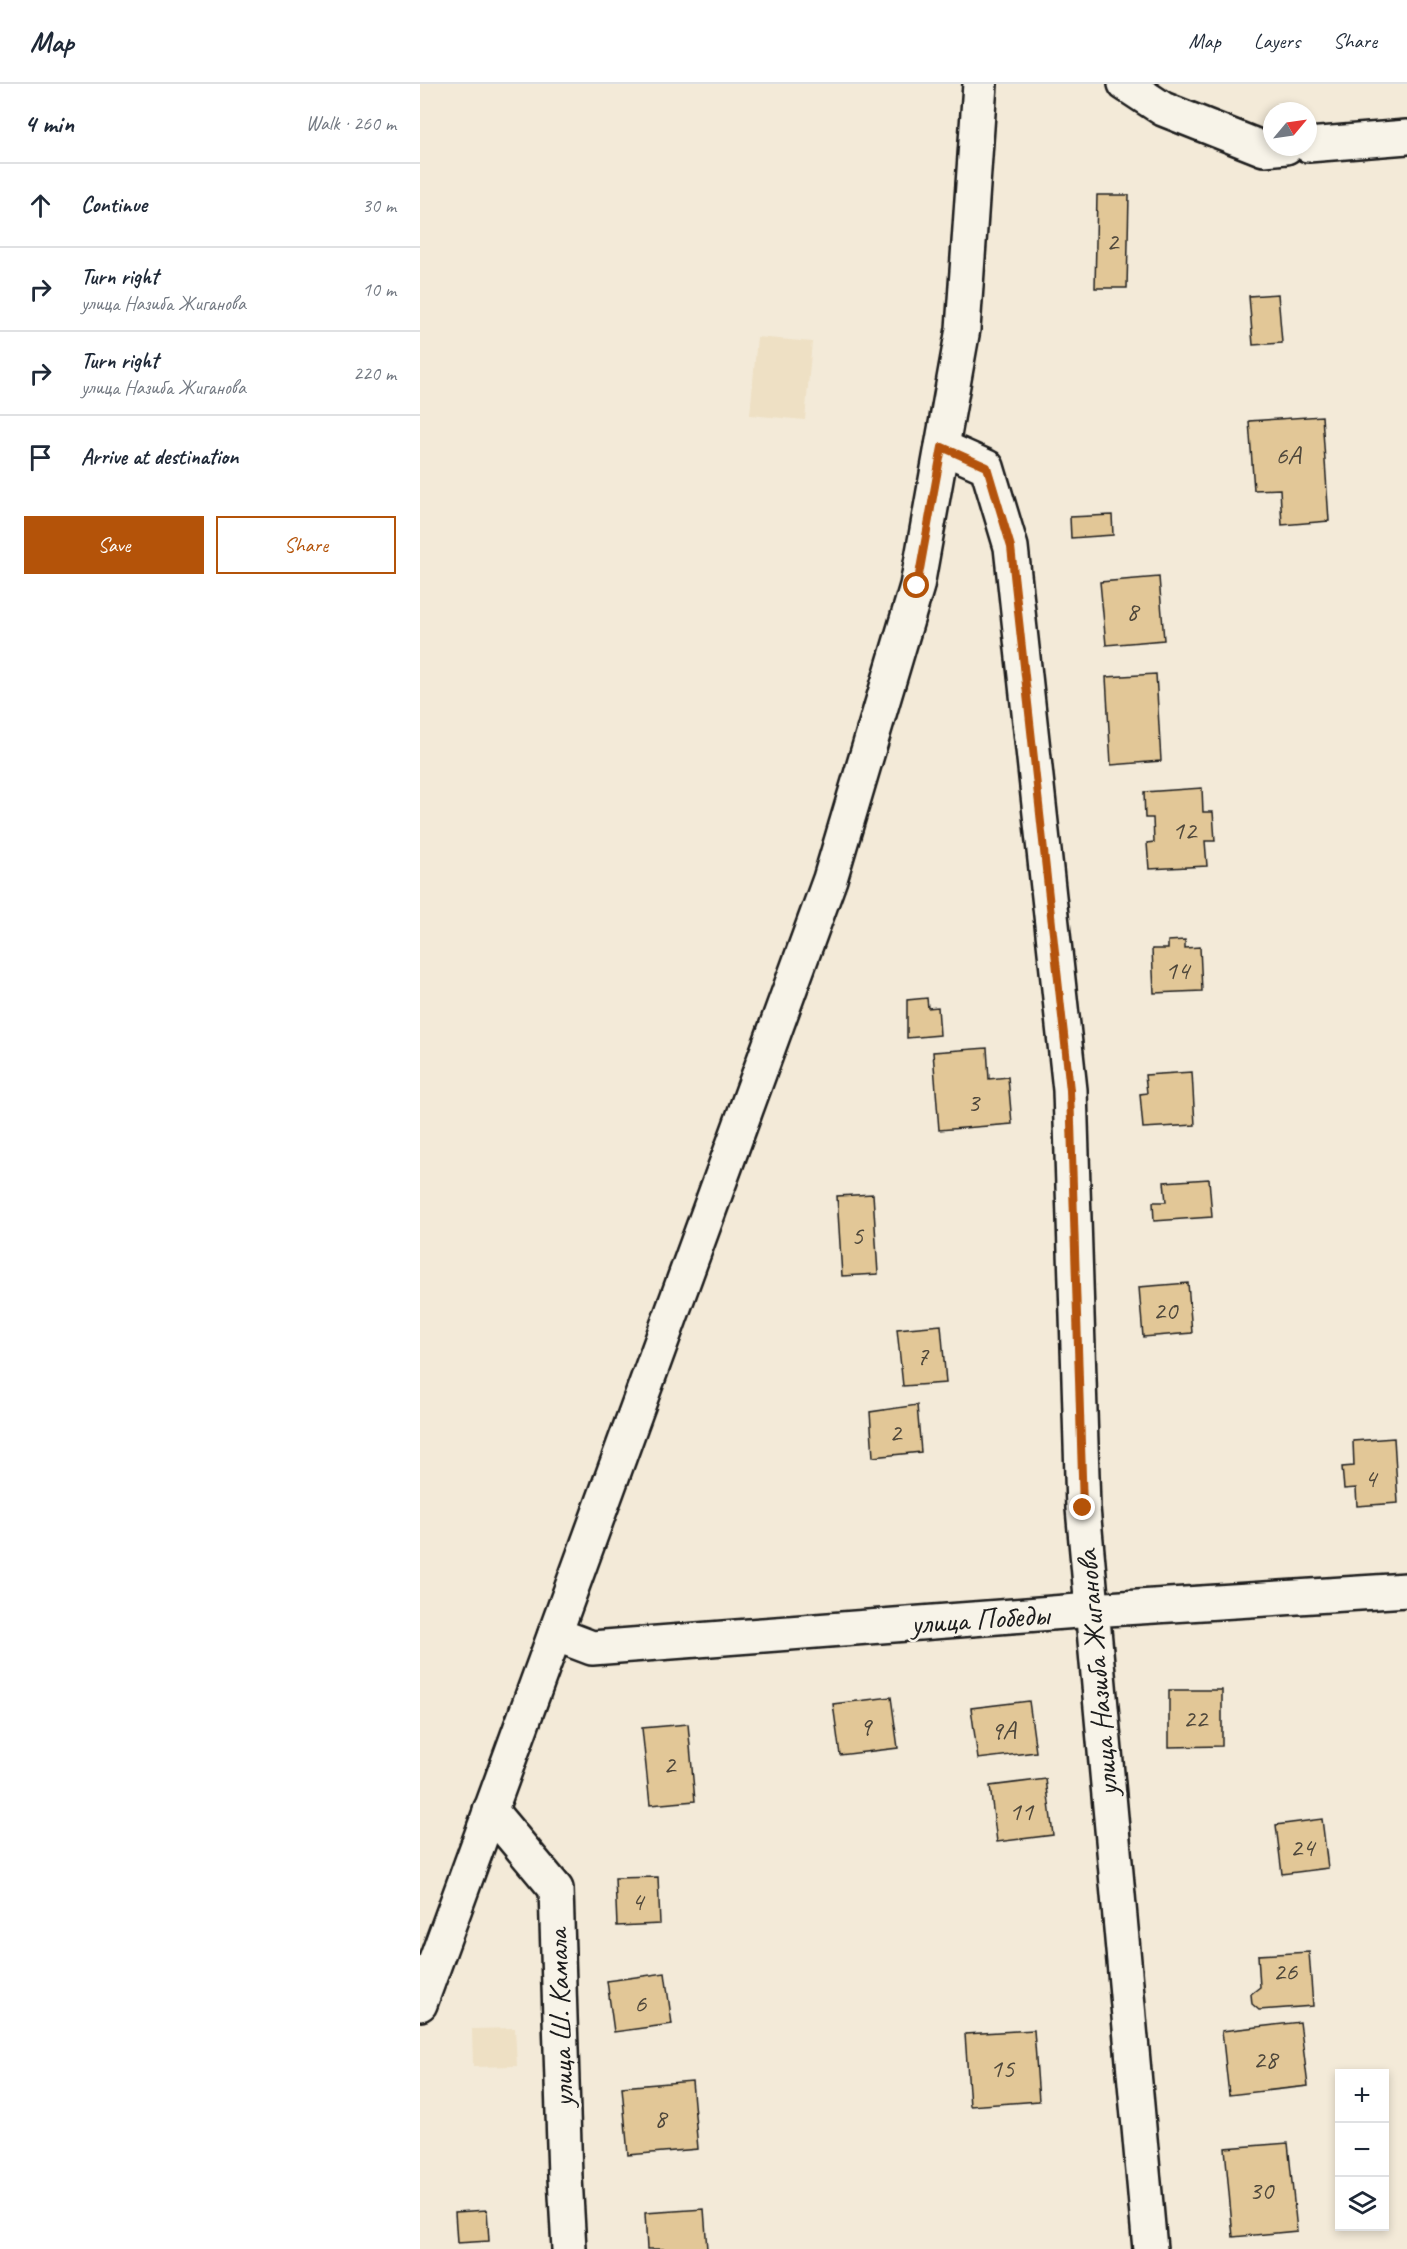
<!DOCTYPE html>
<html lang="en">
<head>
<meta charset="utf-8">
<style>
	body { margin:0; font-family:Caveat,sans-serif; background:#f2f2f3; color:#1f2937 }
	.controls { position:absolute; right:18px; bottom:18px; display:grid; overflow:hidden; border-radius:0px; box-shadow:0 3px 9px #0003 }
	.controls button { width:54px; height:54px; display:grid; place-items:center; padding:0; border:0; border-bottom:2px solid #e0e1e3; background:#fff; color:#1f2937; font:30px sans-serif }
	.compass { position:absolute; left:843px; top:18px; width:54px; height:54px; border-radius:50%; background:#fff; box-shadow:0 3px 9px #0003; rotate:61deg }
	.stop { position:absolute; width:18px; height:18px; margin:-14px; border:4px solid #b45309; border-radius:50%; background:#fff }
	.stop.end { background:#b45309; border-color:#fff; box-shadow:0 2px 6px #0008 }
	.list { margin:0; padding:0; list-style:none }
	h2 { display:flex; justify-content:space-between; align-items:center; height:78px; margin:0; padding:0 24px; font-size:26px }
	h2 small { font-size:20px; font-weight:400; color:#747a83 }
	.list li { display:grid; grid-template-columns:39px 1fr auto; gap:18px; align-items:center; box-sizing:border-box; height:84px; padding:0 24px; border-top:2px solid #e0e1e3 }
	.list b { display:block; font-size:22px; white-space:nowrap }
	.list p { margin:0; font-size:20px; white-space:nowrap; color:#747a83 }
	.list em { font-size:20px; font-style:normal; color:#747a83 }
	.actions { display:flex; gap:12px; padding:18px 24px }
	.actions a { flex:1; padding:14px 0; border:2px solid #b45309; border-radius:0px; text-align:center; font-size:21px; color:#b45309 }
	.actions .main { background:#b45309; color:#fff }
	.icon { flex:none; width:33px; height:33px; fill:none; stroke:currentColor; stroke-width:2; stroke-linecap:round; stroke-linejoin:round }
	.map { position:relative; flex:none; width:987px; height:2165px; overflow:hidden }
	header { display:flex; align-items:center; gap:36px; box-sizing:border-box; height:84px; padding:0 30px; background:#fff; border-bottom:2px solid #e0e1e3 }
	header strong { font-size:28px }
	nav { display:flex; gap:33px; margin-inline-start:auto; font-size:21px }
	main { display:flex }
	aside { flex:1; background:#fff }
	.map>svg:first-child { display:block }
	.built { fill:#eee0c4 }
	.building { fill:#e2c797; stroke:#1c1c1c; stroke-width:1.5 }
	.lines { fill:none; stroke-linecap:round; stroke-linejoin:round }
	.street-casing { stroke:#1c1c1c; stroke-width:38 }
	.secondary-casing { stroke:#1c1c1c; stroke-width:38 }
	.street { stroke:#f7f3e8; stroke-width:33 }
	.secondary { stroke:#f7f3e8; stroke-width:33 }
	.route { stroke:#b45309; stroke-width:8 }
	.labels { text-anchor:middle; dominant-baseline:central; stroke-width:5; stroke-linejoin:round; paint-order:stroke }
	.number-label { font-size:27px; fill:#4e473b }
	.street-label { font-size:30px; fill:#1c1c1c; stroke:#f7f3e8 }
</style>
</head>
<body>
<header>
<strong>Map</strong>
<nav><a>Map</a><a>Layers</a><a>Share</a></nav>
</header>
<main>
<aside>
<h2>4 min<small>Walk · 260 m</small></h2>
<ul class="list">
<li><svg class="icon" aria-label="ahead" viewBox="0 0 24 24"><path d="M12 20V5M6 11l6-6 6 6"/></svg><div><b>Continue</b></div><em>30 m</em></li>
<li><svg class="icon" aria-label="right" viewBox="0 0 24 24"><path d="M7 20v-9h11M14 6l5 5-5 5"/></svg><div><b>Turn right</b><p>улица Назиба Жиганова</p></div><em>10 m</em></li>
<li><svg class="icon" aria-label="right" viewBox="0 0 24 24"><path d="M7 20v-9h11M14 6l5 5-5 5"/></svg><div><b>Turn right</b><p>улица Назиба Жиганова</p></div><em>220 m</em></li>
<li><svg class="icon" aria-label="arrive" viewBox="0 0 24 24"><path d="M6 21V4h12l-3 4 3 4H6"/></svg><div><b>Arrive at destination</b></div></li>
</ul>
<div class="actions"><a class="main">Save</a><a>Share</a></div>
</aside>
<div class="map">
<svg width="987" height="2165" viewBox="0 0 987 2165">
	<rect width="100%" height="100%" fill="#f3ead8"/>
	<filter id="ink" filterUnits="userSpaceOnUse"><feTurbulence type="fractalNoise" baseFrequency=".0167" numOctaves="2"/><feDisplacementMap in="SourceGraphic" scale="12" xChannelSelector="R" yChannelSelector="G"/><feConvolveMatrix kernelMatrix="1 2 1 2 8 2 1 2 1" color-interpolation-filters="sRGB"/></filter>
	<g filter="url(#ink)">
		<!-- built -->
		<path class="built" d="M337,253L392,258L385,336L330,331Z
			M95,1944L97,1982L53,1983L52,1945Z"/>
		<!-- building -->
		<path class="building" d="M677,111H709L707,204H675Z
			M858,210L862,259L833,261L829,212Z
			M902,332L909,437L862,441L860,405L834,406L829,337Z
			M692,431L693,451L651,454L650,433Z
			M739,493L744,556L686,561L680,498Z
			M736,590L741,677L691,681L686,593Z
			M782,704L783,728H793L795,757H785L787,782L729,785L727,759L734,758L733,734H725L724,708Z
			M765,856V864L780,863L782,907L734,909L732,865H748V857Z
			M507,914L508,924L518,923L520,951L487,954V916Z
			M567,964L569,995L588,993L592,1040L519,1046L513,968Z
			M772,988L775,1041L723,1044L720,1010L727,1009L725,991Z
			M789,1095L792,1133L734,1137L733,1118H746L744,1098Z
			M453,1110L458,1190L422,1192L417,1112Z
			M768,1199L772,1249L723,1253L719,1203Z
			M521,1241L526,1299L483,1302L477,1245Z
			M497,1321L501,1368L453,1373L450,1328Z
			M974,1354L978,1419L937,1422L936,1404L924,1405L922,1383L934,1382L933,1357Z
			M749,1606H802V1662L749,1663Z
			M471,1613L478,1664L420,1671L413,1620Z
			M609,1617L616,1668L558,1675L551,1624Z
			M268,1640L275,1717L230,1721L222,1644Z
			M626,1695L633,1751L577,1758L570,1702Z
			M902,1735L908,1784L862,1790L856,1741Z
			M238,1793L240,1840L197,1842L195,1794Z
			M889,1868L893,1922L839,1926L832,1920L831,1910L840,1903L838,1871Z
			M245,1889L252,1940L194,1948L187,1897Z
			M880,1938L888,2002L809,2011L802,1947Z
			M614,1946L619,2017L550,2022L545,1950Z
			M272,1997L278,2065L208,2071L202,2003Z
			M868,2059L877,2147L813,2153L805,2064Z
			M284,2125L287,2165H227L225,2129Z
			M67,2126L69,2157L37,2159L35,2128Z
			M67,2126L69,2157L37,2159L35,2128Z"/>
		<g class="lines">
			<defs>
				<path id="street" d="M705,0L743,25L844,65L866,63
					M888,61L987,53
					M522,363L567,383L591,463L650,1006L663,1424L730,2165
					M135,1550L172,1564L671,1526L987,1506
					M70,1726L136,1805L145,2093L149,2165"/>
				<path id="secondary" d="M0,1920L410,795L497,502L543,245L560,0"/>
			</defs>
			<!-- street casing -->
			<use href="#street" class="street-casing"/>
			<!-- secondary casing -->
			<use href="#secondary" class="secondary-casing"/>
			<!-- street -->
			<use href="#street" class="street"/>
			<!-- secondary -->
			<use href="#secondary" class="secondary"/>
		</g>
	</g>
	<g class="lines" filter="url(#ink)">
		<!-- route -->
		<path class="route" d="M497,502L522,363L567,383L591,463L650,1006L663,1424"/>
	</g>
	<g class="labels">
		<!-- number labels -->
		<g class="number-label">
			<text x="692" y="157">2</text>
			<text x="868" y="371">6А</text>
			<text x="712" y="527">8</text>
			<text x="764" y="746">12</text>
			<text x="757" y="886">14</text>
			<text x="553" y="1018">3</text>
			<text x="437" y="1151">5</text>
			<text x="745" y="1226">20</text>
			<text x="502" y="1272">7</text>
			<text x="475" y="1348">2</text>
			<text x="950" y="1394">4</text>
			<text x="775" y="1634">22</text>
			<text x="445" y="1642">9</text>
			<text x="583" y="1646">9А</text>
			<text x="249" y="1680">2</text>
			<text x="601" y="1727">11</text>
			<text x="882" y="1763">24</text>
			<text x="217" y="1817">4</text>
			<text x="865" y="1887">26</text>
			<text x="220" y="1919">6</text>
			<text x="845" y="1975">28</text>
			<text x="582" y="1984">15</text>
			<text x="240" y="2034">8</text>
			<text x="841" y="2106">30</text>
		</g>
		<!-- street labels -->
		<g class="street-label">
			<text transform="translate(560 1535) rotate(-4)">улица Победы</text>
			<text transform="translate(677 1589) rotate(-95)">улица Назиба Жиганова</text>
			<text transform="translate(140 1934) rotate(-92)">улица Ш. Камала</text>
		</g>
	</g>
</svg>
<div class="controls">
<button>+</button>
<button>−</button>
<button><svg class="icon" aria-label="layers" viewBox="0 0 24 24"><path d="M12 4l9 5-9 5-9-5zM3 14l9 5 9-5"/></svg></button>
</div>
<svg class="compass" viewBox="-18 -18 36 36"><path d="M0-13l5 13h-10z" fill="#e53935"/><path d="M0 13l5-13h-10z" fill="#747a83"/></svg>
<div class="stop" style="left:497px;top:502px"></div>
<div class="stop end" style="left:663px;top:1424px"></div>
</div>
</main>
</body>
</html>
